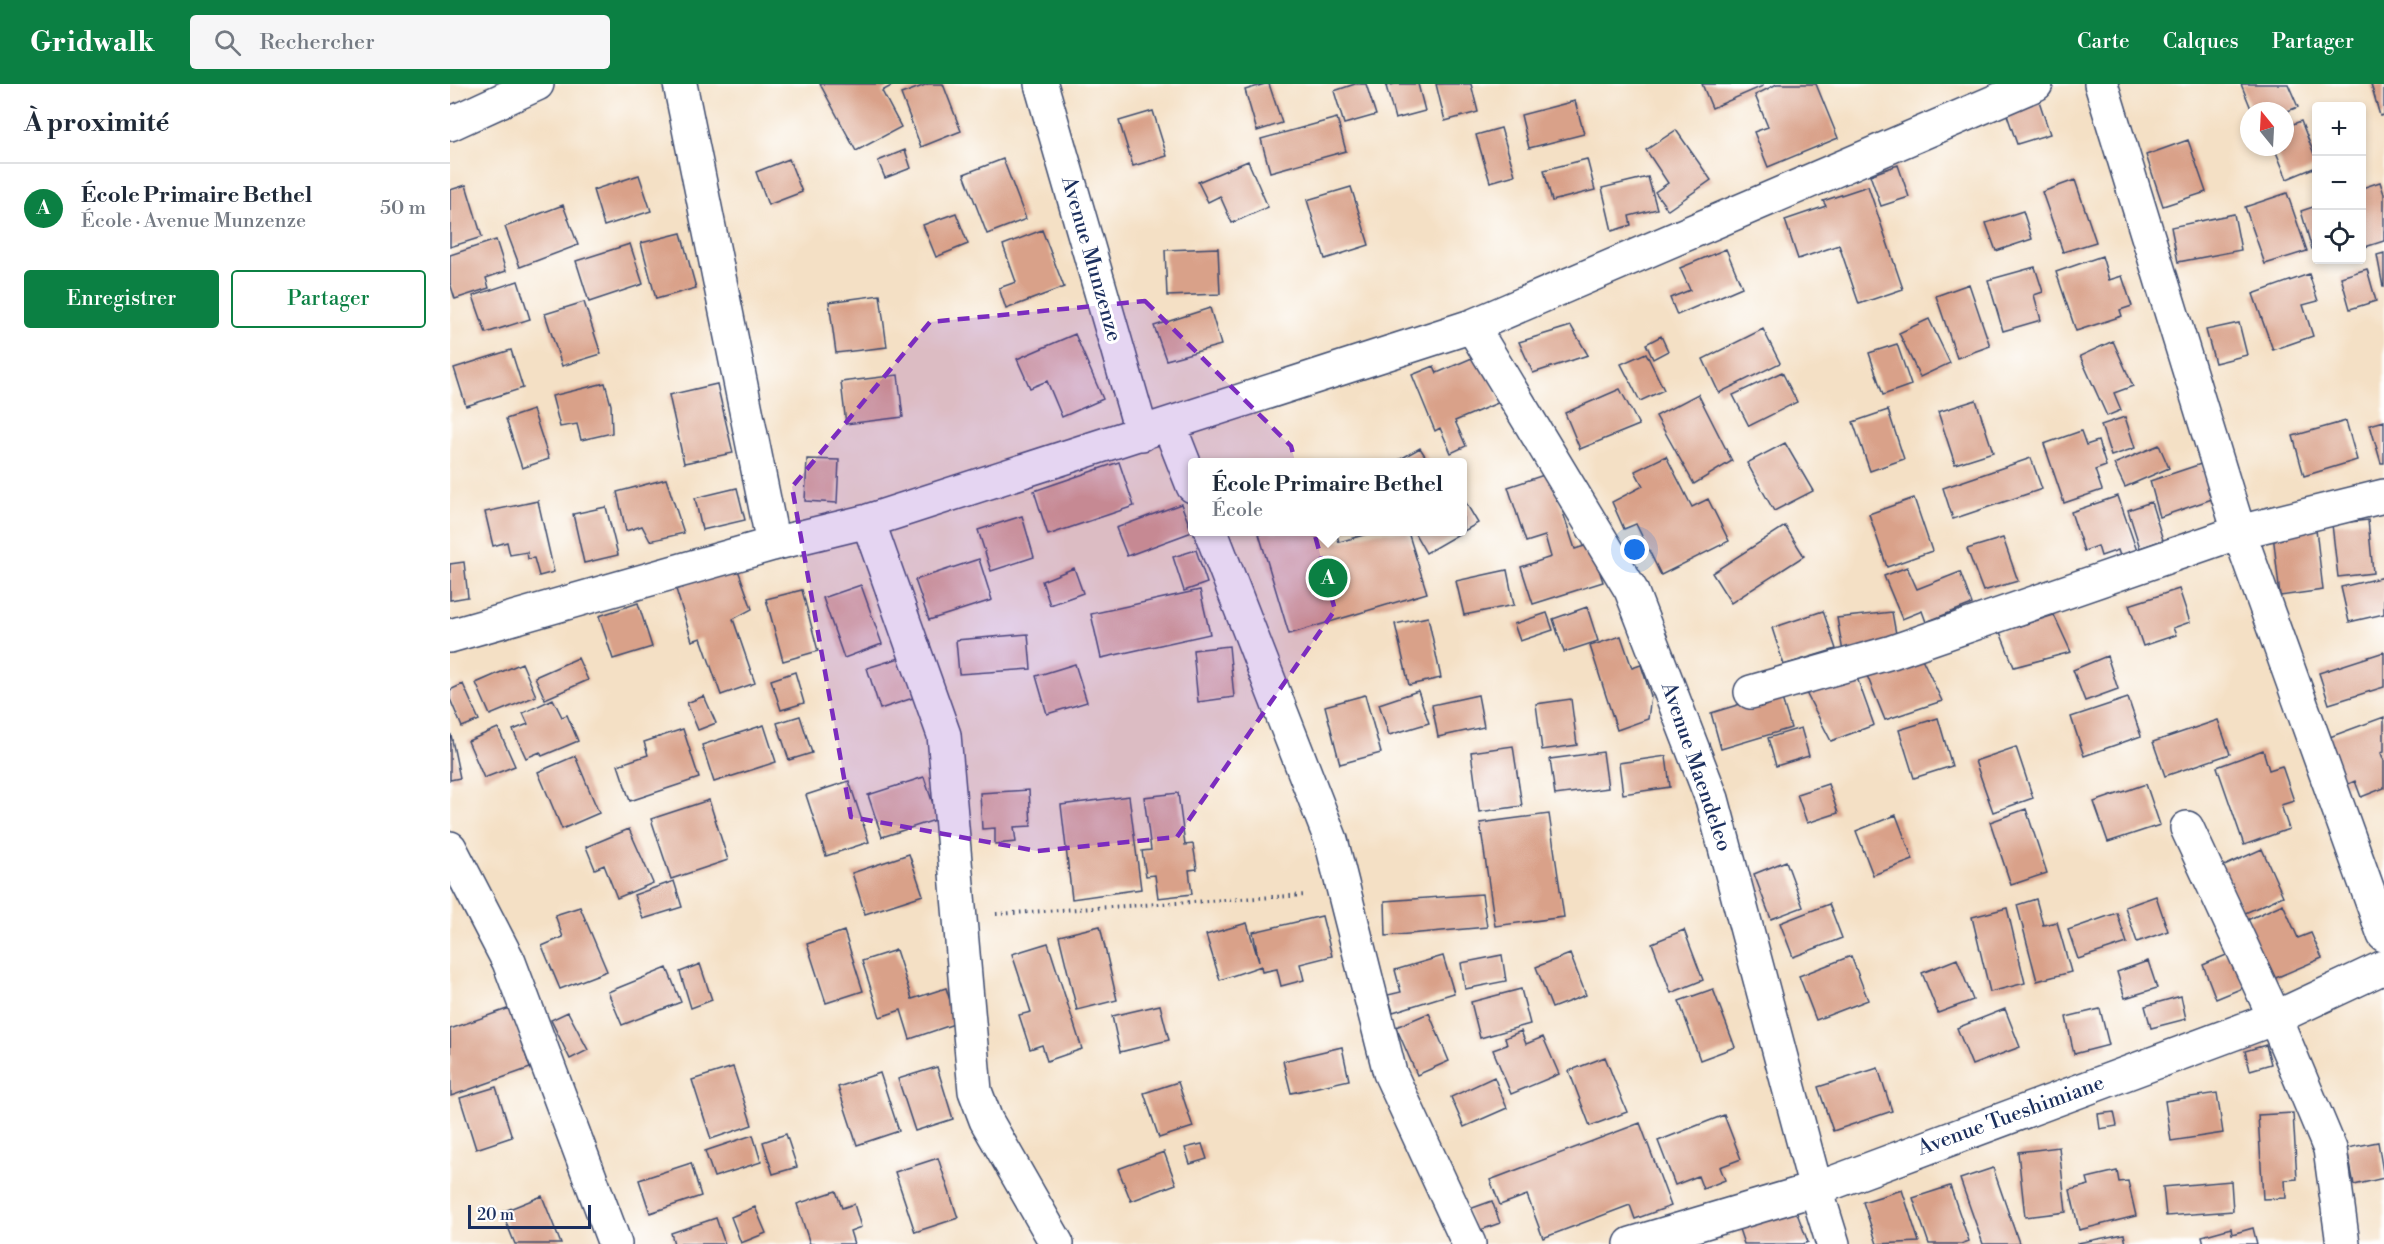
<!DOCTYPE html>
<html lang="fr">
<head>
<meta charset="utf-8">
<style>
	body { margin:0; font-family:"Libre Bodoni",serif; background:#f6f6f7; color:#1f2937 }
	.controls { position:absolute; right:18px; top:18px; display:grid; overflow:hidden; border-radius:6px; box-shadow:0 3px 9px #0003 }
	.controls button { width:54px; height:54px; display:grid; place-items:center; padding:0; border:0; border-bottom:2px solid #e0e1e3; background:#fff; color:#1f2937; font:30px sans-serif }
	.compass { position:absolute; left:1790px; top:18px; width:54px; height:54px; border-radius:50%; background:#fff; box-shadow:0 3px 9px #0003; rotate:342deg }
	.scale { position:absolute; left:18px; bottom:15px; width:123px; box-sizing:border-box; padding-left:6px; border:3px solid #1b2f5e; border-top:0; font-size:16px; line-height:21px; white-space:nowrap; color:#1b2f5e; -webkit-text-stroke:4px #fff; paint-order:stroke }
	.you { position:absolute; left:1185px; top:466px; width:21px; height:21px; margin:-15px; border:4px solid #fff; border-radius:50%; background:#1a73e8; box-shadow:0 0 0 9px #1a73e833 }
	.badge { display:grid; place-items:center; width:39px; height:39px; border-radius:50%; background:#0b8043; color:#fff; font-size:20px; font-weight:700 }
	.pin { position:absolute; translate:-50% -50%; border:3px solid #fff; box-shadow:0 2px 6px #0006 }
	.popup { position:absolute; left:738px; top:374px; width:279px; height:78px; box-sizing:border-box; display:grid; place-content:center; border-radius:6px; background:#fff; filter:drop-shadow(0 2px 4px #0005); font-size:20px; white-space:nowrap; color:#747a83 }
	.popup b { font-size:22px; color:#1f2937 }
	.popup::after { content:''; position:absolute; left:50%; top:100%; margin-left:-12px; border:12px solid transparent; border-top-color:#fff }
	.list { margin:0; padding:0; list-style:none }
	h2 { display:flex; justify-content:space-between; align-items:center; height:78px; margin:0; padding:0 24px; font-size:26px }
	h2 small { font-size:20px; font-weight:400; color:#747a83 }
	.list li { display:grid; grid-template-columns:39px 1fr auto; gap:18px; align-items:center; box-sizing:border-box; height:90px; padding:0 24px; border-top:2px solid #e0e1e3 }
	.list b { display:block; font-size:22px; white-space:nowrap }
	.list p { margin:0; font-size:20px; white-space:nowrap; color:#747a83 }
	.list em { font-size:20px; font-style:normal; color:#747a83 }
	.actions { display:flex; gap:12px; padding:18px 24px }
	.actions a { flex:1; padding:14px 0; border:2px solid #0b8043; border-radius:6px; text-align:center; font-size:21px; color:#0b8043 }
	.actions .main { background:#0b8043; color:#fff }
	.icon { flex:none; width:33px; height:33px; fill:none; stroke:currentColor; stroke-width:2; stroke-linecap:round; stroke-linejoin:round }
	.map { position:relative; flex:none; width:1934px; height:1160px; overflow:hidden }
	header { display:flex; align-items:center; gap:36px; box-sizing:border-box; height:84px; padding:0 30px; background:#0b8043; color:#fff }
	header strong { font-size:28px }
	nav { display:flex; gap:33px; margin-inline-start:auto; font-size:21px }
	.search { width:420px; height:54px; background:#f6f6f7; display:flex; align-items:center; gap:15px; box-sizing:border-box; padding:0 21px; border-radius:6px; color:#747a83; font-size:22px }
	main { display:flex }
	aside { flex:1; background:#fff }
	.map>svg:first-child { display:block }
	.building { fill:#d9a189 }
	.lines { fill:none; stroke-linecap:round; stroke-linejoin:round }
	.street-casing { stroke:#3c4a6d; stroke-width:36 }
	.path { stroke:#3c4a6d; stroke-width:4; stroke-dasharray:1.5 4.5; stroke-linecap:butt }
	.street { stroke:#fff; stroke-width:33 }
	.marked { fill:#7b2cbf; fill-opacity:0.2; stroke:#7b2cbf; stroke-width:4.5; stroke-dasharray:12 8; stroke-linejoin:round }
	.labels { text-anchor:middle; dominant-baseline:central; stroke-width:6; stroke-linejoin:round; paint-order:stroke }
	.street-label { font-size:21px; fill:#1b2f5e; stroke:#fff }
</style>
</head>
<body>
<header>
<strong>Gridwalk</strong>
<div class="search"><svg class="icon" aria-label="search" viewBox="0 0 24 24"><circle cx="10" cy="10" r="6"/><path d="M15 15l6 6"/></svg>Rechercher</div>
<nav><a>Carte</a><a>Calques</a><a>Partager</a></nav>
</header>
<main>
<aside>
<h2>À proximité<small></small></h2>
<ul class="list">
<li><span class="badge">A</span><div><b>École Primaire Bethel</b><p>École · Avenue Munzenze</p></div><em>50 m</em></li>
</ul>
<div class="actions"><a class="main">Enregistrer</a><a>Partager</a></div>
</aside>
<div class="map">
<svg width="1934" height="1160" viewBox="0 0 1934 1160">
	<rect width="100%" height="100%" fill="#fff"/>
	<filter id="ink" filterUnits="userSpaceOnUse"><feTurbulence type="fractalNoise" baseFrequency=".0167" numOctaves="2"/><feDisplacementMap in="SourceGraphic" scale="12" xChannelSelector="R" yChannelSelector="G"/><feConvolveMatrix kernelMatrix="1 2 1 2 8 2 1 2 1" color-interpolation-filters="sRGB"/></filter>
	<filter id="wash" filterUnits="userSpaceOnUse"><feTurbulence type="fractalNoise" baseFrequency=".008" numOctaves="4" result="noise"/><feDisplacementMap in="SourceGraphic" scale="24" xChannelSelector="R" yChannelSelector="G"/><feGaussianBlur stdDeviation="1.35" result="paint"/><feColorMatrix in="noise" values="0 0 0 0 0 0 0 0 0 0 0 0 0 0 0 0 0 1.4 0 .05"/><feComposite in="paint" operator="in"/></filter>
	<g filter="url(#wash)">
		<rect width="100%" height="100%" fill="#f4e0c5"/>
		<g id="blocks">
			<!-- building -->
			<path class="building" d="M370,0H445L432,7L451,43L406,67Z
				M478,0H493L511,47L471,63L451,10Z
				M815,0H819L832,39L807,47L795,6Z
				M905,0H916L926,31L894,40L884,7Z
				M945,0H968L975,27L945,35L936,2Z
				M986,0H1021L1028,28L995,37Z
				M1252,0H1312L1313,2L1262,24Z
				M1327,0H1366L1388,54L1318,83L1304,48L1318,43L1305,11Z
				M1791,0H1838L1848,23L1835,28L1802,27Z
				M1921,0H1934V31L1930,32Z
				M1125,17L1134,50L1079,64L1071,31Z
				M1589,17L1600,50L1567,60L1556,28Z
				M703,27L717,72L683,82L669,37Z
				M887,34L896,67L820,88L811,55Z
				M1851,37L1866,75V83L1837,95L1824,63H1835V43Z
				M1051,44L1065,91L1040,98L1026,51Z
				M1226,46L1261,96L1218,126L1205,108L1218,99L1196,66Z
				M1738,56L1756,108L1713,122L1696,71Z
				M455,66L461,84L435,94L428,77Z
				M339,75L352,108L318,121L306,88Z
				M553,75L576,135L537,150L514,90Z
				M1137,75L1145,106L1102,117L1094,86Z
				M798,77L818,123L782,139L770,112L758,118L748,98Z
				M1448,81L1459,113L1431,122L1420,91Z
				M189,91L201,127L154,142L143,106Z
				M1198,93L1207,125L1179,132L1181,141L1162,147L1152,104Z
				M1625,96L1646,158L1613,168L1592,108Z
				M1930,98L1934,110V157L1915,163L1912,152V104Z
				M16,101L32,153L0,163V106Z
				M1418,102L1453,205L1409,220L1389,161L1348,175L1335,136L1376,122L1373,117Z
				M901,103L919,161L875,175L857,116Z
				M1837,109L1857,167L1815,180L1795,123Z
				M113,121L128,161L70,183L55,143Z
				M1866,122V163L1862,165L1851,127Z
				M1573,127L1582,155L1546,167L1536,139Z
				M506,129L518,160L486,173L473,141Z
				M1784,130L1791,166L1728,178L1721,143Z
				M592,146L614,203L556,225L549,204L566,198L553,161Z
				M231,149L246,204L206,215L191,159Z
				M46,156L56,187L36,194L39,204L5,215L0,199V171Z
				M180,160L193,200L139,218L126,177Z
				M768,164L770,210L717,212L715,166Z
				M1276,165L1292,203L1227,231L1220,214L1240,206L1230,184Z
				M1934,169V203H1933L1927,171Z
				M1652,172L1659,196L1672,192L1682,222L1670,226L1672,232L1626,247L1606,188Z
				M1585,183L1593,208L1584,211L1591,236L1553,247L1538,196Z
				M1917,185L1926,217L1900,225L1891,193Z
				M1859,190L1868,217L1853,221L1863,252L1823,266L1803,210Z
				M68,197L80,235L36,249L23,212Z
				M1519,200L1540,262L1507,274L1486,212Z
				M430,211L437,263L386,269L379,218Z
				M134,218L151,270L112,282L95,230Z
				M760,224L771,261L716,276L704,242Z
				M1479,235L1500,279L1470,293L1449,249Z
				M1789,239L1797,271L1765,279L1756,246Z
				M1121,242L1138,271L1083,289L1069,258Z
				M1313,245L1330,279L1269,309L1253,275Z
				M625,250L653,315L612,333L597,297L580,304L567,275Z
				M1211,252L1218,267L1203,275L1196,260Z
				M1663,257L1683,302L1664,309L1671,326L1657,332L1630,272Z
				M1447,260L1461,301L1433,311L1419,269Z
				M61,266L73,304L16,322L4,284Z
				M1196,269L1214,306L1190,317L1171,280Z
				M1029,271L1050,318L1005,337L1016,362L1001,369L990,344L985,347L962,291L984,282L987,289Z
				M1332,288L1347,318L1299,342L1283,311Z
				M448,291L453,333L396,340L391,298Z
				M155,299L161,321L162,349L131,356L127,340L110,343L102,312Z
				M267,300L283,369L234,379L219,311Z
				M1170,305L1189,341L1130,365L1115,329Z
				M1248,310L1282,377L1244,400L1206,332Z
				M1526,316L1543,368L1505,380L1488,328Z
				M83,326L99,375L72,384L56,335Z
				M1438,326L1454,375L1420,387L1403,338Z
				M1675,333L1685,364L1661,372L1651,341Z
				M1896,337L1907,376L1854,392L1843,352Z
				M1934,337V379H1931L1920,341Z
				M1631,347L1636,361L1648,357L1656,382L1645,386L1652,406L1614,419L1594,360Z
				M1335,359L1363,407L1324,427L1297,379Z
				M1709,361L1719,384L1675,403L1664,380Z
				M970,364L979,378H945Z
				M1216,372L1242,423L1258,415L1279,457L1211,491L1186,440L1174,445L1162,418L1193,402L1185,387Z
				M1581,374L1592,405L1503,435L1493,404Z
				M357,375L389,376L387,419L355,417Z
				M669,378L684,422L598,451L584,407Z
				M1751,380L1762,415L1710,433L1700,397Z
				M1100,389L1125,465L1141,460L1153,498L1083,520L1071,483L1101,473L1095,452L1076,458L1058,403Z
				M216,395L234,449L200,457L192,442L176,447L167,408Z
				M287,404L295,436L252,446L245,414Z
				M1668,412L1687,467L1670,472L1668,466L1651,472L1648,462L1634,467L1621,428Z
				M1013,414L1028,439L976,469L964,448H1013Z
				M1464,414L1482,467L1437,483L1419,430Z
				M88,417L104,488L89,492L84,474L78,475L77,468L60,471L57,458L43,462L35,428Z
				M1701,418L1713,456L1690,464L1678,426Z
				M731,420L742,448L677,472L666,444Z
				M156,423L168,471L134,479L123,430Z
				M572,432L584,473L541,487L528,446Z
				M1918,436L1923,489L1888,493L1882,440Z
				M1335,442L1354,472L1281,519L1262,489Z
				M1866,445L1873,506L1830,512L1823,450Z
				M819,448H886L889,458L924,448H958L977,509L839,550L809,450Z
				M1553,454L1568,497L1533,507L1517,465Z
				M746,466L757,499L734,507L723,473Z
				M529,475L542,516L479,536L465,496Z
				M14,478L18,513L0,516V480Z
				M287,483L302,525L283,535L305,599L271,611L251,554L242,557L225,502Z
				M1457,483L1467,505L1510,488L1522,520L1476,538L1472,527L1452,535L1434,492Z
				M624,484L633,509L600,521L592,497Z
				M1057,486L1064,521L1014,531L1006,497Z
				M1934,493V530L1899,538L1891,503Z
				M411,501L432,560L394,574L373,514Z
				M1729,505L1740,538L1723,544L1726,551L1693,562L1679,521Z
				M352,506L368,567L333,577L316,515Z
				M750,506L760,550L651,574L641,530Z
				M188,519L202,563L163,575L149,532Z
				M1137,523L1148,557L1114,568L1103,535Z
				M1373,527L1386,565L1334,581L1322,544Z
				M1442,528L1448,561L1393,568L1387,534Z
				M1097,529L1103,546L1070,557L1064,540Z
				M1604,531L1621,568L1564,583L1550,548Z
				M978,533L991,594L959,601L945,540Z
				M578,550L581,585L509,590L506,556Z
				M1171,552L1182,584L1191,581L1201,612L1198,635L1167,646L1140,562Z
				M779,562L784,613L748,618L743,566Z
				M1468,566L1492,617L1435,636L1414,584Z
				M1934,568V603L1879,620L1869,589Z
				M1657,572L1668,605L1635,617L1623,586Z
				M453,573L466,613L430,625L417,584Z
				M128,574L138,596L95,615L85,593Z
				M72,579L86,612L40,631L26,599Z
				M625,580L637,618L597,630L586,592Z
				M345,588L354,619L331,626L321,596Z
				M1405,588L1424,641L1381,657L1352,601Z
				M13,600L29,636L12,643L0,615V606Z
				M968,607L979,639L939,651L929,620Z
				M1330,608L1341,644L1271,665L1261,629Z
				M915,611L931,669L890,680L875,622Z
				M1028,611L1034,643L988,653L982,621Z
				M254,612L266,639L248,646L237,619Z
				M1678,614L1691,652L1634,672L1621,633Z
				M103,615L112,633L117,631L128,657L92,672L90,668L76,674L63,646L78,640L73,629Z
				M1121,615L1127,661L1092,666L1086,620Z
				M350,632L362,669L339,676L327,639Z
				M1934,633V668L1931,669L1934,677V704L1911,713L1905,697L1894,702L1877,654Z
				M1488,634L1502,682L1464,694L1449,646Z
				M1768,636L1780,670L1715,692L1703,658Z
				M314,641L326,678L264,698L252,661Z
				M48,644L65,682L34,694L18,657Z
				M1351,644L1359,672L1326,682L1318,654Z
				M233,645L249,694L180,717L168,681L198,671L194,658Z
				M1,651L10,694L0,696V652Z
				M1063,662L1072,722L1029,728L1021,668Z
				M1566,663L1583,714L1543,728L1525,677Z
				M1813,666L1819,686L1832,682L1844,717L1831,721L1839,745L1794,761L1767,683Z
				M1153,668L1158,704L1105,711L1100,675Z
				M125,672L149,729L112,745L88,688Z
				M1216,672L1220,703L1173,710L1169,679Z
				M474,693L488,735L432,753L418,711Z
				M399,697L419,758L376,772L356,711Z
				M1378,700L1388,729L1357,739L1347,710Z
				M1696,700L1710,741L1658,758L1644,718Z
				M579,706L581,742L564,743L566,758L545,760V744L532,745L530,709Z
				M728,709L735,761L743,760L747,785L739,786L742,810L708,814L705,791L696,792L692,767L701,766L694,713Z
				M679,712L691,805L622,815L611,721Z
				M259,716L278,776L221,795L201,735Z
				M1576,725L1597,789L1561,801L1540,738Z
				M1099,730L1114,833L1045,842L1030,739Z
				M1446,731L1463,776L1423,791L1406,747Z
				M179,745L203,799L167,814L154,781L145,785L136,763Z
				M1812,765L1833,812L1793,830L1772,783Z
				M459,770L473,811L415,830L402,789Z
				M1336,777L1353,823L1321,835L1304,790Z
				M224,797L232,823L193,835L184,811Z
				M1032,810L1037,843L936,852L935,817Z
				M1706,812L1718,847L1687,858L1675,823Z
				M1586,815L1593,841L1607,838L1621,888L1587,897L1567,821Z
				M1379,820L1392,854L1343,873L1330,839Z
				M1833,820L1848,854L1861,849L1872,874L1821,896L1795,837Z
				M130,823L157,887L110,905L92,862L113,853L105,831Z
				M1557,824L1575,899L1540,908L1522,833Z
				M1667,829L1677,859L1628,875L1618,846Z
				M872,832L882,872L850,880L854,896L831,902L827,885L812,888L811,882L770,896L756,851L797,839L809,878L803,848Z
				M650,842L667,916L627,926L609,852Z
				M1234,846L1253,896L1221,909L1202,859Z
				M394,847L413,907L376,919L357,860Z
				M598,859L632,965L597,977L592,961L580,965L569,931L581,928L562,870Z
				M446,866L462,915L496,904L507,939L460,955L451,926L430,933L412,877Z
				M1781,869L1795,903L1766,915L1753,881Z
				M1120,870L1136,911L1102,924L1086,883Z
				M1052,871L1056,897L1015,905L1011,879Z
				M993,872L1004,909L943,928L938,911L951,908L945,886Z
				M1401,872L1418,916L1366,936L1349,892Z
				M1507,875L1523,916L1488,929L1472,889Z
				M1698,877L1707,904L1675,914L1667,888Z
				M250,880L262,916L241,924L230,888Z
				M217,884L231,918L172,941L158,908Z
				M1071,905L1080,940L1030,954L1021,918Z
				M1263,905L1285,963L1250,976L1229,917Z
				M1731,912L1736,935L1701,944L1695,922Z
				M710,921L719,956L670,968L662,932Z
				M60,924L80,984L1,1012L0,945Z
				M1555,925L1570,963L1522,981L1507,944Z
				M1650,925L1659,961L1624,970L1616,933Z
				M118,928L138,966L120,975L101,936Z
				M979,929L999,977L967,991L946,943Z
				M1071,947L1076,960L1093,953L1109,990L1061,1010L1043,966L1057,961L1055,954Z
				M1816,961L1821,980L1800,986L1795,967Z
				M892,963L899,996L841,1009L833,977Z
				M1155,973L1177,1028L1140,1042L1119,987Z
				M283,983L302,1041L261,1055L242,996Z
				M487,983L503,1035L465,1047L448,995Z
				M1428,984L1442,1027L1383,1047L1368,1003Z
				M430,989L449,1047L407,1061L388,1003Z
				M1044,993L1057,1024L1014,1043L1001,1013Z
				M728,998L743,1043L709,1054L694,1009Z
				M46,1003L62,1053L26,1065L10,1014Z
				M1767,1009L1773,1049L1721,1057L1715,1017Z
				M1664,1028L1667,1042L1650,1045L1648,1030Z
				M1843,1029L1847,1095L1835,1096L1836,1114L1813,1115L1808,1031Z
				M1274,1031L1291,1075L1270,1083L1275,1096L1253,1105L1248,1092L1225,1101L1208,1057Z
				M1190,1039L1221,1122L1185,1135L1180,1121L1093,1154L1077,1111L1050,1121L1040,1096Z
				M336,1050L347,1083L323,1090L313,1058Z
				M303,1051L311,1078L264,1093L255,1067Z
				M1928,1058L1934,1094L1904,1101L1897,1064Z
				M752,1060L757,1075L740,1080L735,1064Z
				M1609,1063L1616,1128L1575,1133L1568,1068Z
				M714,1068L726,1100L681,1117L668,1085Z
				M488,1074L508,1134L465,1148L445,1088Z
				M241,1079L251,1112L200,1129L189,1096Z
				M1543,1084L1569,1159L1565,1160H1533L1510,1095Z
				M1667,1087L1669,1098L1678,1097L1686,1132L1629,1146L1620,1106L1639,1101L1637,1094Z
				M1781,1097L1783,1127L1716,1132L1713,1103Z
				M1500,1102L1519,1157L1511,1160H1479L1463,1114Z
				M1452,1106L1469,1158L1427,1160L1413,1118Z
				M386,1107L392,1124L404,1120L411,1143L400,1147L404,1160H360L347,1120Z
				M92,1112L111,1160H65L52,1128Z
				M1042,1117L1050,1139L1025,1148L1017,1126Z
				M305,1123L316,1149L291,1159L281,1133Z
				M1345,1124L1358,1158L1353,1160H1294L1289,1145Z
				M266,1134L275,1160H224L221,1149Z
				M1781,1144L1782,1150L1803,1144L1807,1160H1754L1752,1152Z
				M1674,1150L1676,1160H1627V1159Z"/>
		</g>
	</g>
	<g filter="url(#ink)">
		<use href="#blocks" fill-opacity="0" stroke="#3c4a6d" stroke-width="1.5"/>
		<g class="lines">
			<defs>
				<path id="street" d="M230,0L323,460
					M591,0L692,350
					M1651,0L1789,448L1934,851
					M0,40L87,0
					M1022,242L1181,506L1262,715L1366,1105L1383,1160
					M719,341L743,402
					M418,437L494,651L525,1007L536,1036L607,1160
					M761,448L881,756L940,989L1019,1160
					M0,552L323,460L418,437L1022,242L1586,0
					M1301,608L1442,568L1789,448L1934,412
					M1737,744L1825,934L1880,1065L1893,1160
					M0,764L59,878L165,1160
					M1181,1160L1366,1105L1825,934L1934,883"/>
			</defs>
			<!-- street casing -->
			<use href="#street" class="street-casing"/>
			<!-- path -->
			<path class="path" d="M546,830L856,811"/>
			<!-- street -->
			<use href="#street" class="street"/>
		</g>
	</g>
	<!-- marked area -->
	<path class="marked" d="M695,217L841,362L885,526L727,753L587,767L401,733L342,403L480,238Z"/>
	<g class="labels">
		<!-- street labels -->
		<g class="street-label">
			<text transform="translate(641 175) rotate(74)">Avenue Munzenze</text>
			<text transform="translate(1246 683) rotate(71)">Avenue Maendeleo</text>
			<text transform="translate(1561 1032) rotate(-20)">Avenue Tueshimiane</text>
		</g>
	</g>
</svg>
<div class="controls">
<button>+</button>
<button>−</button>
<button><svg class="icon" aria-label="locate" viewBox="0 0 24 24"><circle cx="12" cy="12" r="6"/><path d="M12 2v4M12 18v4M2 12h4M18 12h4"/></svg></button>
</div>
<svg class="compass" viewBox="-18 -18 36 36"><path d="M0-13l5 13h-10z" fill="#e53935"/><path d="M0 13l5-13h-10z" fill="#747a83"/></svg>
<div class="scale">20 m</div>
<div class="you"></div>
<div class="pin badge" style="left:878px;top:494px">A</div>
<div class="popup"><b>École Primaire Bethel</b>École</div>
</div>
</main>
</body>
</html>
